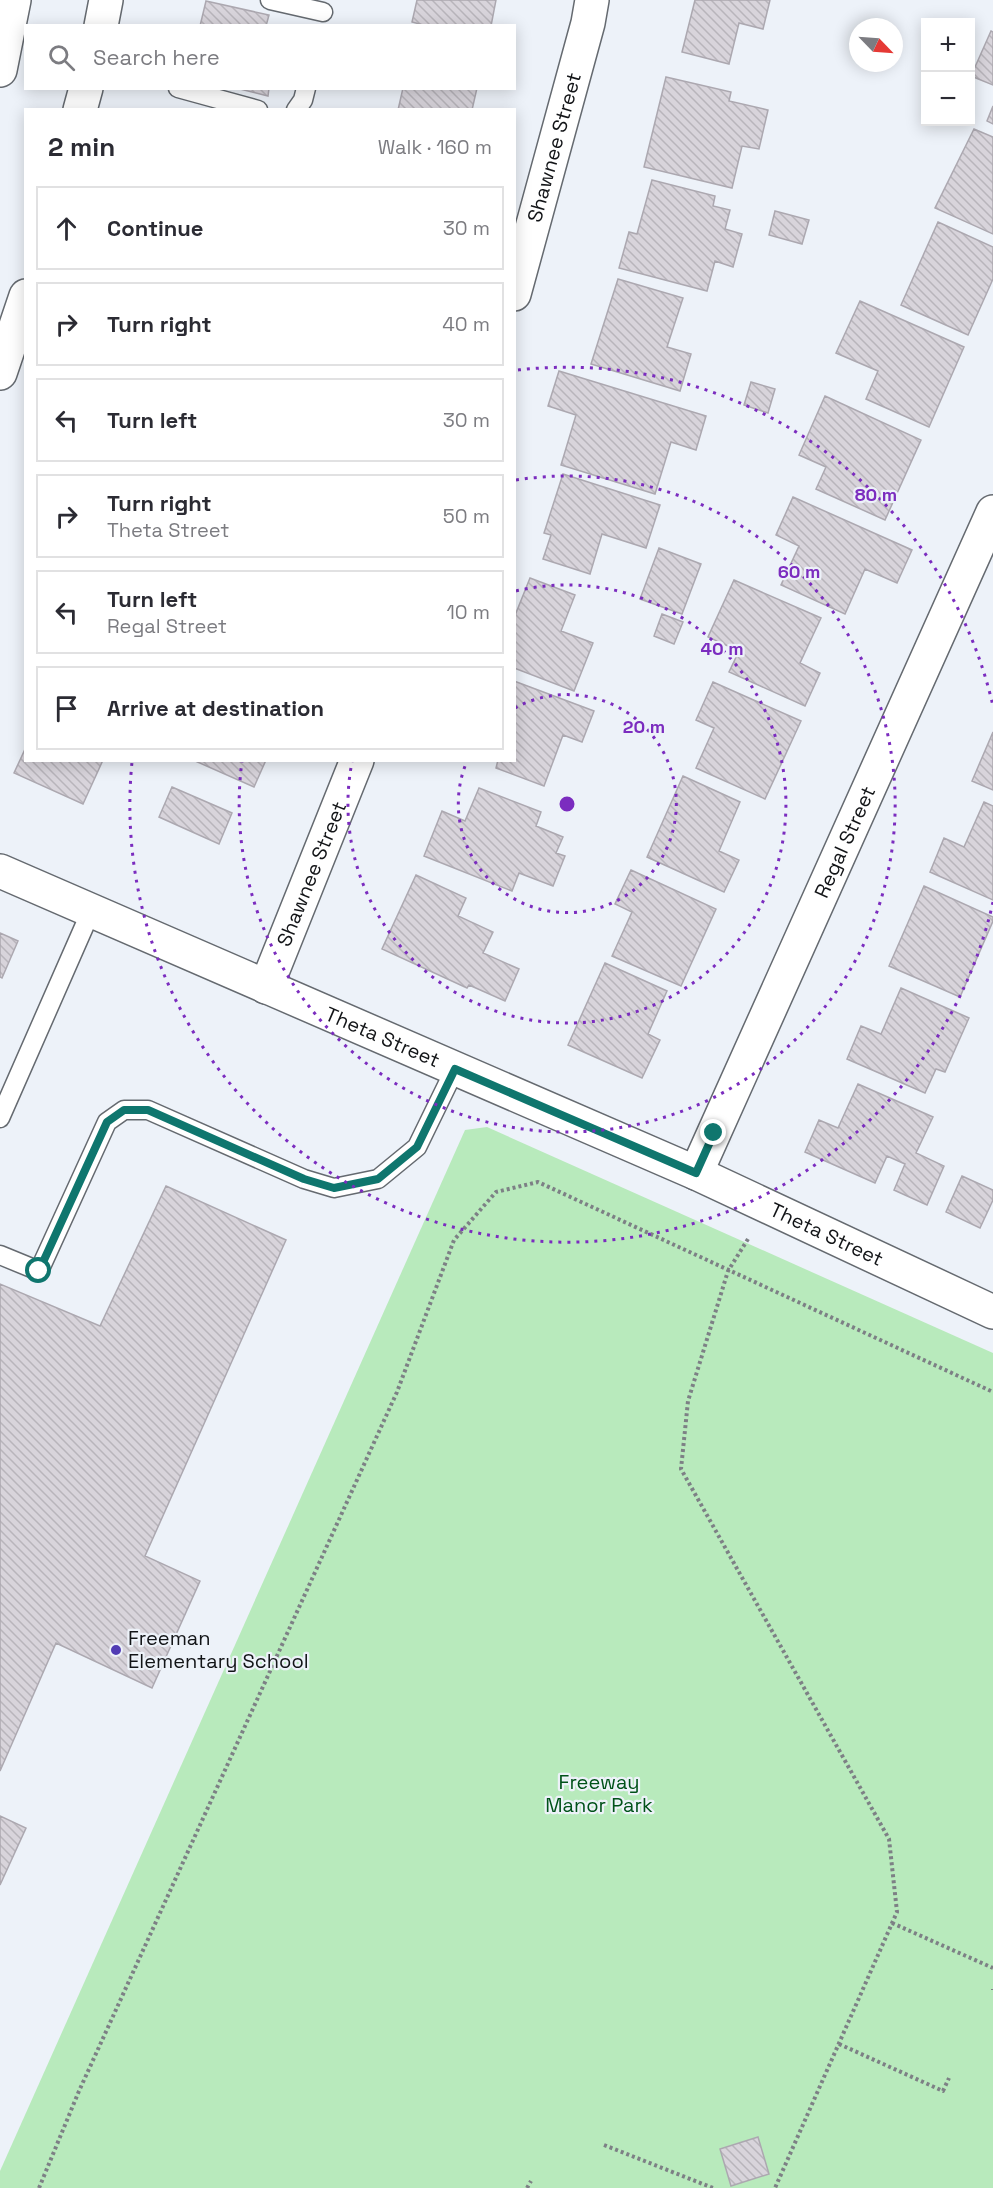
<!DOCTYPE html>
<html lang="en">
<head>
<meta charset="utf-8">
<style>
	body { margin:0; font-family:"Space Grotesk",sans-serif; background:#f7f7f7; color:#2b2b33 }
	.controls { position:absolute; right:18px; top:18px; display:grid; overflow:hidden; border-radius:0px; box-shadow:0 3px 15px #0003 }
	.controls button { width:54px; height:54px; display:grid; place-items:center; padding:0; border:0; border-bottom:2px solid #e1e1e2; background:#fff; color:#2b2b33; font:30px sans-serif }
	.compass { position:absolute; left:849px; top:18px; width:54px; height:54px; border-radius:50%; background:#fff; box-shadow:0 3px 15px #0003; rotate:115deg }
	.stop { position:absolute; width:18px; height:18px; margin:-14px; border:4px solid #0f766e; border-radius:50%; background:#fff }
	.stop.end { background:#0f766e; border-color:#fff; box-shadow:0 2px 6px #0008 }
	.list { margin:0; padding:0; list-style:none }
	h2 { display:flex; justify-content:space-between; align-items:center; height:78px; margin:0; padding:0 24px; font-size:26px }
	h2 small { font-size:20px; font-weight:400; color:#7c7c81 }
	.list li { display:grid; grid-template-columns:39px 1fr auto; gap:18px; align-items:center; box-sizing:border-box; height:84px; margin:0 12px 12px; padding:0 12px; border:2px solid #e1e1e2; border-radius:0px }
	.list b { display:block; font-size:22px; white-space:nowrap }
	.list p { margin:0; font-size:20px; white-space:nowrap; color:#7c7c81 }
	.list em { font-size:20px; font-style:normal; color:#7c7c81 }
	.icon { flex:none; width:33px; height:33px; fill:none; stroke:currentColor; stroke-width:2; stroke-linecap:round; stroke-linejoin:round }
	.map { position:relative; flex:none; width:993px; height:2188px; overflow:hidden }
	.search { position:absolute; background:#fff; box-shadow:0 3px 15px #0003; left:24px; top:24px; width:492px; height:66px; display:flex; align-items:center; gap:15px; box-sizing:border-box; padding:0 21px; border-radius:0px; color:#7c7c81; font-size:22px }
	.panel { position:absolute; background:#fff; box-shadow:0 3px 15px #0003; left:24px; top:108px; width:492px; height:654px; border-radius:0px }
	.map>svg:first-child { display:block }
	.park { fill:#b8eabc }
	.building { fill:url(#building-back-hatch); stroke:#aca8b0; stroke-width:1.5 }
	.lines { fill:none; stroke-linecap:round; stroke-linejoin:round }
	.service-casing { stroke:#656a70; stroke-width:21 }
	.minor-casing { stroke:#656a70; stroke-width:36 }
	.tertiary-casing { stroke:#656a70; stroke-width:36 }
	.secondary-casing { stroke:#656a70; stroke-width:36 }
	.path { stroke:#7d8085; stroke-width:4; stroke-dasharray:3 3; stroke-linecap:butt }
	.service { stroke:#fff; stroke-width:18 }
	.minor { stroke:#fff; stroke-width:33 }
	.tertiary { stroke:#fff; stroke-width:33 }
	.secondary { stroke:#fff; stroke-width:33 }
	.route { stroke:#0f766e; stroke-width:8 }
	.ring { fill:none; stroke:#7b2cbf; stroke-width:3; stroke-dasharray:3 6 }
	.poi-dot { fill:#513cb4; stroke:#edf2f9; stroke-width:2 }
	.labels { text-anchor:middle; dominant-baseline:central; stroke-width:4.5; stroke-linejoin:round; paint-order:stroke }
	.street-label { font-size:20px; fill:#121417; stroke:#edf2f9 }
	.poi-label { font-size:20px; fill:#121417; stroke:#edf2f9; text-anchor:start }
	.park-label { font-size:20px; fill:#005219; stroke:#edf2f9 }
	.centre { fill:#7b2cbf; stroke:#edf2f9; stroke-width:3 }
	.ring-label { font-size:18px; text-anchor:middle; font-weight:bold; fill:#7b2cbf; stroke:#edf2f9; stroke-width:4.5; stroke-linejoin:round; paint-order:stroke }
</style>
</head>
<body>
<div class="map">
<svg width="993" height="2188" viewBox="0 0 993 2188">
	<defs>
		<pattern id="building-back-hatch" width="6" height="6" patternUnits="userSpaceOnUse" patternTransform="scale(1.5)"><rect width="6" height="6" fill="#d8d4db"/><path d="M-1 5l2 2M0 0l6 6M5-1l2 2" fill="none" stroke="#b8b5bb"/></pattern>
	</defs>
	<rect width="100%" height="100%" fill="#edf2f9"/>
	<!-- park -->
	<path class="park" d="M487,1127L993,1353V2188H0V2171L465,1130Z"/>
	<!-- building -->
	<path class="building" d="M417,0H496L491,26H427L412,22Z
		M695,0H770L763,29L739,23L729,64L682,52Z
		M206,1L269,15L266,26H200Z
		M991,31L993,32V85L971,76Z
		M666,77L731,92L729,101L768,110L759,149L742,146L732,188L644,167Z
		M236,88H269L268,96Z
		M403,88H477L472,110H398Z
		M993,106V124L987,121Z
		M974,129L993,137V234L935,208Z
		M652,180L715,196L713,206L730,210L725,229L742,234L733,267L715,261L707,291L619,268L629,232L637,234Z
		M775,211L809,220L802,244L769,235Z
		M938,222L993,247V279L968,335L901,305Z
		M618,279L683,298L667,347L691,354L680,391L591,364Z
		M860,301L964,347L929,427L866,399L878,371L836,353Z
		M559,371L706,416L696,450L671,442L655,494L561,465L576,415L548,406Z
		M751,382L775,389L768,413L744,405Z
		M825,396L921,440L885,520L816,489L826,467L799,455Z
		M563,474L660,505L646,548L602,534L590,574L543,559L551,535L544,533Z
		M793,497L912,550L897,583L865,569L845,614L781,585L799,546L776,535Z
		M659,548L701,564L682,614L640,599Z
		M530,578L575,595L561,631L593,643L574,691L514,668V618Z
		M734,580L821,618L800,663L820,673L805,706L729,672L739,651L708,637Z
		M662,614L683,622L674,644L654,636Z
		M514,681L594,711L582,742L563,735L544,786L496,768L498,760H514Z
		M713,682L801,721L765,799L696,768L714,728L696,720Z
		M993,732V790L972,781Z
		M26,747V760H103L83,804L14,773Z
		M193,760H266L254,787Z
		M683,776L740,802L719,851L739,860L724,892L647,857Z
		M172,787L232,813L219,844L159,817Z
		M479,788L541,812L536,826L563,837L556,853L565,856L553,886L519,873L512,891L424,856L442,811L465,821Z
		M984,802L993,806V900L930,872L944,838L964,847Z
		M631,870L716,909L681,986L612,956L632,912L615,904Z
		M416,875L466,898L458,916L493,932L483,953L519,969L505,1001L469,985L467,988L382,949Z
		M924,886L993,917V921L960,997L889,966Z
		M0,933L18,941L2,978L0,977Z
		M605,963L667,991L648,1034L660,1040L642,1078L568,1045Z
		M901,988L969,1018L945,1072L936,1069L925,1093L847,1059L861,1026L881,1034Z
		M858,1084L933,1117L916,1153L944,1166L927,1205L894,1190L905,1164L887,1156L875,1183L805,1152L819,1120L838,1128Z
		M962,1176L993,1190V1200L980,1228L946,1212Z
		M166,1186L286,1240L145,1556L200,1581L152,1688L56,1643L0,1771V1284L100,1326Z
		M0,1816L26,1828L0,1885Z
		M758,2137L769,2174L731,2186L720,2149Z"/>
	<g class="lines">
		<defs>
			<path id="service" d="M270,0L323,12
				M178,88L258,110
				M296,110L303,100L306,88
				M0,1118L91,911
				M0,1255L39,1271L107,1122L124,1110H148L304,1179L334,1188L378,1179L417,1147L455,1069"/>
			<g id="minor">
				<path id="s1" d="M514,294L588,23L592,0"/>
				<path id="s2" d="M266,987L357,760"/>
				<path id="s3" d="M696,1173L993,512"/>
			</g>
			<g id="tertiary">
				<path id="s4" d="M0,871L696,1173L993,1312"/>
			</g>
			<path id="secondary" d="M101,26L106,0
				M0,70L14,0
				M80,110L86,88
				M0,373L26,296"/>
		</defs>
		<!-- service casing -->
		<use href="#service" class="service-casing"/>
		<!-- minor casing -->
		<use href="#minor" class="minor-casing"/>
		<!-- tertiary casing -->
		<use href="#tertiary" class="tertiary-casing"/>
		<!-- secondary casing -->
		<use href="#secondary" class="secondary-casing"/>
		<!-- path -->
		<path class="path" d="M748,1239L728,1271L688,1401L681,1469L889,1839L897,1912L775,2188
			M892,1923L993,1968
			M993,1990V1989
			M839,2044L943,2091L949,2078
			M604,2145L713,2188
			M39,2188L79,2091L397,1392L454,1240L496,1192L538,1182L993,1392
			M527,2188L531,2181"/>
		<!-- service -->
		<use href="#service" class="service"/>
		<!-- minor -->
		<use href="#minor" class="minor"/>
		<!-- tertiary -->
		<use href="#tertiary" class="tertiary"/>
		<!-- secondary -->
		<use href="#secondary" class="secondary"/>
	</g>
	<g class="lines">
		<!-- route -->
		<path class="route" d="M39,1271L107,1122L124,1110H148L304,1179L334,1188L378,1179L417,1147L455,1069L696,1173L714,1133"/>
	</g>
	<!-- distance rings -->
	<g class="ring">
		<path d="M515 708A109 109 0 1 1 467 761"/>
		<path d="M516 591A219 219 0 1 1 352 762"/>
		<path d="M516 480A328 328 0 1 1 242 761"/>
		<path d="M993 902A437 437 0 0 1 132 762M518 370A437 437 0 0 1 993 706"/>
	</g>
	<!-- markers -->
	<circle class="poi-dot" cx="116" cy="1650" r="6"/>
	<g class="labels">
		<!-- street labels -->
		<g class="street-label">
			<text stroke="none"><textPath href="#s1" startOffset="152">Shawnee Street</textPath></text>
			<text stroke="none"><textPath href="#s3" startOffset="363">Regal Street</textPath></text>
			<text stroke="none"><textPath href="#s2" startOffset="122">Shawnee Street</textPath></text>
			<text stroke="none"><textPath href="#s4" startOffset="417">Theta Street</textPath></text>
			<text stroke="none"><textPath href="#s4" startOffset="903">Theta Street</textPath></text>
		</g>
		<!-- poi labels -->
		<g class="poi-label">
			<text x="128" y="1638">Freeman<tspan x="128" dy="23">Elementary School</tspan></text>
		</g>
		<!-- park labels -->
		<g class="park-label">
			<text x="599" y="1782">Freeway<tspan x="599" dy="23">Manor Park</tspan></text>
		</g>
	</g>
	<circle cx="567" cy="804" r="9" class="centre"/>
	<g class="ring-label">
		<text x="876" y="501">80 m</text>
		<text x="799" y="578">60 m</text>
		<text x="722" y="655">40 m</text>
		<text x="644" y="733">20 m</text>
	</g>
</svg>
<div class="controls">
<button>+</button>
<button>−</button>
</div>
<svg class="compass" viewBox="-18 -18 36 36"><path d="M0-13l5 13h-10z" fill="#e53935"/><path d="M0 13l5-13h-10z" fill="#7c7c81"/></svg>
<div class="stop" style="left:39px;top:1271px"></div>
<div class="stop end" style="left:714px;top:1133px"></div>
<div class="search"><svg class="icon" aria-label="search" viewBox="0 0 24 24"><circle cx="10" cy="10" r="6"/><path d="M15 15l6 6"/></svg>Search here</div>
<section class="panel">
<h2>2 min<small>Walk · 160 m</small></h2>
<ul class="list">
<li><svg class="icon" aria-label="ahead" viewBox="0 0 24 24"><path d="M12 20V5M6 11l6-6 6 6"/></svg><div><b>Continue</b></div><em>30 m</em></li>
<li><svg class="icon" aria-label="right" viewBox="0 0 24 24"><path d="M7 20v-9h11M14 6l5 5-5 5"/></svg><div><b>Turn right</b></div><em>40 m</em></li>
<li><svg class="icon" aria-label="left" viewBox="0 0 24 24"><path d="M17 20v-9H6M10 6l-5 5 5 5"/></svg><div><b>Turn left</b></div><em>30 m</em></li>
<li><svg class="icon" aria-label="right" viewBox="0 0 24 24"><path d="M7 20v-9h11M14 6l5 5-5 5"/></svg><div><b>Turn right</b><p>Theta Street</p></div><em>50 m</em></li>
<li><svg class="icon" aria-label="left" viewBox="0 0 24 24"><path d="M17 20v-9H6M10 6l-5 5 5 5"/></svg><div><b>Turn left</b><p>Regal Street</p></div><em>10 m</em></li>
<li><svg class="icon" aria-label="arrive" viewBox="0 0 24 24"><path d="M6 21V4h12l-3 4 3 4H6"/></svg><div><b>Arrive at destination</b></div></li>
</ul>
</section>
</div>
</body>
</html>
